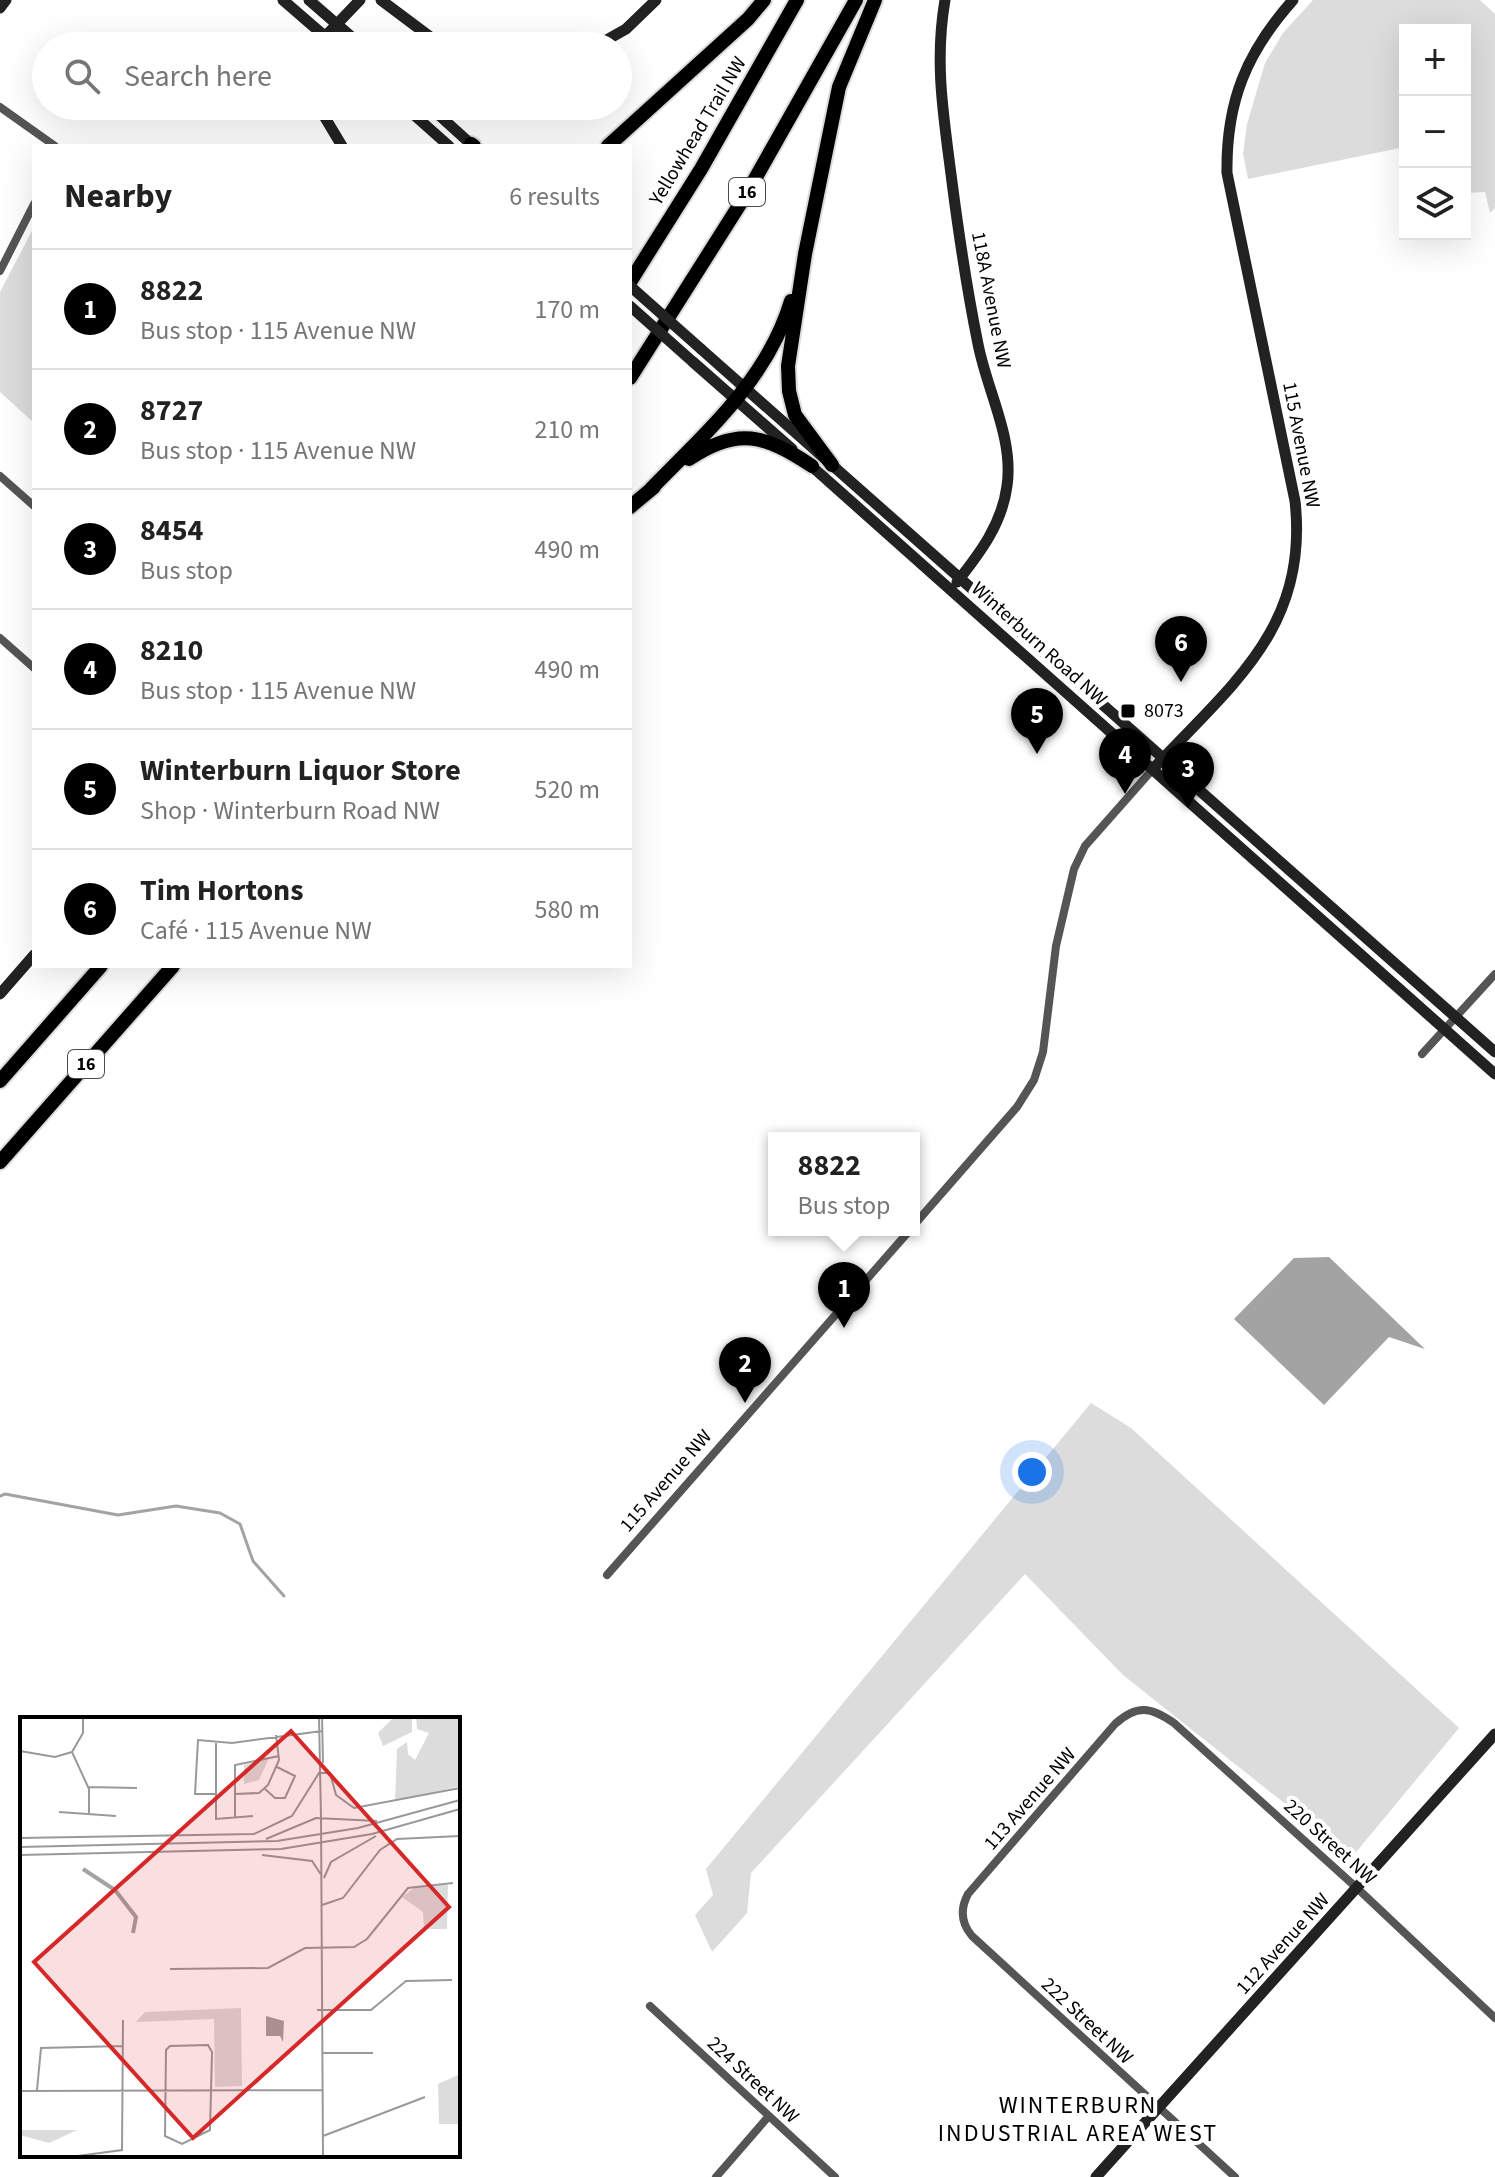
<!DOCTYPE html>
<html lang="en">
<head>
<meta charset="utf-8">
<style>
	body { margin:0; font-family:"Source Sans 3",sans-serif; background:#f6f6f6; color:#222 }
	.controls { position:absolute; right:24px; top:24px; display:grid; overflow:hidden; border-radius:0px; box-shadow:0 8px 32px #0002 }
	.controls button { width:72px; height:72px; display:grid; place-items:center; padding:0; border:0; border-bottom:2px solid #e0e0e0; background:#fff; color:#222; font:40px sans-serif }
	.you { position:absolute; left:1032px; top:1472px; width:28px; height:28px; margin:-20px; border:6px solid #fff; border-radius:50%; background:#1a73e8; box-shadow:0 0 0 12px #1a73e833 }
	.badge { display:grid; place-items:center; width:52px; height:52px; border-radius:50%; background:#000; color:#fff; font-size:26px; font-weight:700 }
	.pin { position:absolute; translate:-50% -66px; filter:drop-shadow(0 2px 4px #0008) }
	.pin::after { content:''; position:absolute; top:42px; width:28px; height:24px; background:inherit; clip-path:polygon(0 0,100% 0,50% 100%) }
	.popup { position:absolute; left:768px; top:1132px; width:152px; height:104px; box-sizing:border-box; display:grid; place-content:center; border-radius:0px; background:#fff; filter:drop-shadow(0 2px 6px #0005); font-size:26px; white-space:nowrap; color:#767676 }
	.popup b { font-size:30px; color:#222 }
	.popup::after { content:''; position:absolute; left:50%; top:100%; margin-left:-16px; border:16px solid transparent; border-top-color:#fff }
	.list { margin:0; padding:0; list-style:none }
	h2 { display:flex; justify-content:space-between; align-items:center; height:104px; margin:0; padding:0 32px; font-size:34px }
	h2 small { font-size:26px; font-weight:400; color:#767676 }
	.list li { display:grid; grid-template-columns:52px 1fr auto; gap:24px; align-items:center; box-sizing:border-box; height:120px; padding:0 32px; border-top:2px solid #e0e0e0 }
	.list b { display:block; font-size:30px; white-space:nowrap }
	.list p { margin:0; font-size:26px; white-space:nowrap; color:#767676 }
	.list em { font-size:26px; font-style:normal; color:#767676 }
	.icon { flex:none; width:44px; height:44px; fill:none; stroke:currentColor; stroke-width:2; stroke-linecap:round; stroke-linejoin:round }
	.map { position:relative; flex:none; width:1495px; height:2177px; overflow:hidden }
	.search { position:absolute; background:#fff; box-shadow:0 8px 32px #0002; left:32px; top:32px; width:600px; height:88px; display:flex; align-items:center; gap:20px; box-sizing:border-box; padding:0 28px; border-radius:44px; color:#767676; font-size:30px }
	.panel { position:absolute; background:#fff; box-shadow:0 8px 32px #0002; left:32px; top:144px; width:600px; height:824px; border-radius:0px }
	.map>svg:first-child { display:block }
	.green { fill:#dcdcdc }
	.water { fill:#a3a3a3 }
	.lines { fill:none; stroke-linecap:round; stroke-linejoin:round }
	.stream { stroke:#a3a3a3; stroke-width:3 }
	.highway-casing { stroke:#dbdbdb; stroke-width:18 }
	.street { stroke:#555; stroke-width:8 }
	.secondary { stroke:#222; stroke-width:11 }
	.highway { stroke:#000; stroke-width:14 }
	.secondary-bridge { stroke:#222; stroke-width:11 }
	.poi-dot { fill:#000; stroke:#fff; stroke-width:3 }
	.labels { text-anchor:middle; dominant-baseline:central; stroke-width:8; stroke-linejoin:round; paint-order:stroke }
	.shield { fill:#fff; stroke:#4c4c4c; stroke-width:2 }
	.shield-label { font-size:18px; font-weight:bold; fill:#000 }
	.street-label { font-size:20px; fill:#000; stroke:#fff }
	.poi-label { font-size:20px; fill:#000; stroke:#fff; text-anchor:start }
	.quarter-label { font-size:24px; letter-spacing:2px; fill:#000; stroke:#fff }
	.inset-river { fill:none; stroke:#a3a3a3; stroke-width:4 }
	.inset-road { fill:none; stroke:#999; stroke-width:2 }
	.view { fill:#d62828; fill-opacity:0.15; stroke:#d62828; stroke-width:4 }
	.inset-edge { fill:none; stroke:#000; stroke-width:4 }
</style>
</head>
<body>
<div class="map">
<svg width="1495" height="2177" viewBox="0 0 1495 2177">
	<rect width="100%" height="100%" fill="#fff"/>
	<!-- green -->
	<path class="green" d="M1313,0H1480L1495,14V208L1490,213L1485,192L1465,193V30H1405V147L1248,179L1243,154L1247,124L1265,63L1283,33Z
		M34,227V423L0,392V292Z
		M1091,1403L1131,1428L1459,1728L1352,1857L1123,1675L1025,1574L751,1873L747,1913L712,1952L695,1915L713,1895L706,1869Z"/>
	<!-- water -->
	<path class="water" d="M1329,1257L1425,1349L1389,1337L1324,1405L1234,1319L1294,1258Z"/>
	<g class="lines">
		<!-- stream -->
		<path class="stream" d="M0,1496L5,1494L118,1515L176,1506L220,1513L240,1524L253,1561L284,1596"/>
		<defs>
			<path id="highway" d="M471,144L474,146
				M608,146L748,19L764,0
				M630,282L701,169L797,0
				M630,378L747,193L856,0
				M689,459C738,426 765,435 812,466
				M832,465L795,415L789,391L788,366L805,254L839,87L875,0
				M648,492C704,434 767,381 791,301
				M630,507L654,487
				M0,1081L101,966
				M0,1162L173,966"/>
		</defs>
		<!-- highway casing -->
		<use href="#highway" class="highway-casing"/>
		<!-- street -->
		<path class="street" d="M0,107L55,146
			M0,271L34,204
			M0,476L34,506
			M0,638L34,668
			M1422,1054L1495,974
			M914,1225L1017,1107L1034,1080L1043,1052L1056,946L1074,869L1085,846L1153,769
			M607,1575L910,1230
			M650,2006L835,2177
			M716,2177L768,2117
			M1235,2177L972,1936C961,1923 960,1909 968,1894L1115,1724C1137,1704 1151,1707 1174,1723L1358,1889L1495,2018"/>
		<!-- secondary -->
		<path class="secondary" d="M283,0L336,46
			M309,0L362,46
			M381,0L429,36L448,46
			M945,0C934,64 944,118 952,182C959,236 967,290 978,344C987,391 1014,438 1007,486C1002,524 980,553 957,582
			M0,8L6,0
			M316,46L360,0
			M596,46L626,29L656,0
			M318,106L342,146
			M404,106L449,146
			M429,106L473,146
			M701,349L1495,1052
			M693,362L792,449
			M808,463L1495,1074
			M1153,769C1232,684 1309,628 1295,501L1227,173C1226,102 1246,53 1293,0
			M0,994L34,955
			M1096,2177L1495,1734"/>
		<!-- highway -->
		<use href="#highway" class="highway"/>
		<!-- secondary-bridge -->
		<path class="secondary-bridge" d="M630,286L701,349
			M630,306L693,362"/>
	</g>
	<!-- markers -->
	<rect class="poi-dot" x="1120" y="703" width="16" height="16" rx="4"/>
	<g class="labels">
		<!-- shield labels -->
		<g class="shield">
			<rect x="729" y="178" width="36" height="28" rx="6"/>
			<rect x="68" y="1050" width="36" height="28" rx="6"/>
		</g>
		<g class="shield-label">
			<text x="747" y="192">16</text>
			<text x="86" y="1064">16</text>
		</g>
		<!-- street labels -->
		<g class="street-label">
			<text transform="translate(698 131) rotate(-59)">Yellowhead Trail NW</text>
			<text transform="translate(991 300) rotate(79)">118A Avenue NW</text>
			<text transform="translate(1301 445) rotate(79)">115 Avenue NW</text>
			<text transform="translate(1039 644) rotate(42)">Winterburn Road NW</text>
			<text transform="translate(666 1481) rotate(-49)">115 Avenue NW</text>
			<text transform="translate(1030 1799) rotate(-49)">113 Avenue NW</text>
			<text transform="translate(1330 1842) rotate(42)">220 Street NW</text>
			<text transform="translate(1283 1944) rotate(-48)">112 Avenue NW</text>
			<text transform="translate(1087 2021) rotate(43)">222 Street NW</text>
			<text transform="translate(753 2080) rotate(43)">224 Street NW</text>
		</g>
		<!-- poi labels -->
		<g class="poi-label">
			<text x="1144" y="711">8073</text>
		</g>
		<!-- quarter labels -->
		<g class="quarter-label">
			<text x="1078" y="2105">WINTERBURN<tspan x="1078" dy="28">INDUSTRIAL AREA WEST</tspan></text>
		</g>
	</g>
	<!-- overview -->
	<g transform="translate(20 1717)">
		<rect width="440" height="440" fill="#fff"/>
		<path d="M374,0H392V15L363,29L358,16ZM396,0H440V69L375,84L377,32L387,25L388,37L395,43L409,16L397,12ZM249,41L239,63L224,67V48ZM428,168L427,212H404L403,195L382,180L397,169ZM221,291L222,369L195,370L194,302L116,305L125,295ZM440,357V407H419L418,367ZM0,413H57L29,426L0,418Z" fill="#dcdcdc"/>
		<path d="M246,299L264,304L263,325L260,319H246Z" fill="#a3a3a3"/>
		<path class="inset-river" d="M63,152L95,173L116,200L113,216"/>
		<path class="inset-road" d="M63,0V16L52,35L69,72V96M299,0L301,100M302,0L303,46M196,26V102L233,99M0,34L35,40L52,35M68,70L117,71M245,72L255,81H265L275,59L257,50M196,77H175L178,23L212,26L302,14M215,77L239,76L248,68L259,43L256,18M39,95L96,99M301,100L303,440M215,101V48L259,39M0,121L234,117L272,99L299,56H310L316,78L334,91L440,71M246,122L296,101L357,104M0,130L257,124L338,111L440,83M0,138L261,132L352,117L440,92M242,138L292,144L302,159M304,161L311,145L356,119M302,188L323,181L360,133L377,122L440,119M150,252L248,251L285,231L334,230L347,222L388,171L433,166M297,293H351L386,264L432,263M150,329L188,328L192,335L190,413L162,427L145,419L146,333ZM303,336H353M17,373L21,331L103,329M0,374L302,373M303,419L405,380M50,440L102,433L103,303"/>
		<path class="view" d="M271,14L429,190L173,421L14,245Z"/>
		<rect width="440" height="440" class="inset-edge"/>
	</g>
</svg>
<div class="controls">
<button>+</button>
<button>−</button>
<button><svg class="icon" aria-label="layers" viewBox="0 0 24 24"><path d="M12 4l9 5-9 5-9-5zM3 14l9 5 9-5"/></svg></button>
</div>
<div class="you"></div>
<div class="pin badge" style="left:844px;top:1328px">1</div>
<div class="popup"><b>8822</b>Bus stop</div>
<div class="pin badge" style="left:745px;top:1403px">2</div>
<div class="pin badge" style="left:1188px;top:808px">3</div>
<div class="pin badge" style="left:1125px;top:794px">4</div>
<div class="pin badge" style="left:1037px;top:754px">5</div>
<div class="pin badge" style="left:1181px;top:682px">6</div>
<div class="search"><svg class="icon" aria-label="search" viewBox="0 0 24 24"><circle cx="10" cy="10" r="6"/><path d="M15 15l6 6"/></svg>Search here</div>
<section class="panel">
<h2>Nearby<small>6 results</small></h2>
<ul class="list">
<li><span class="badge">1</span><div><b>8822</b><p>Bus stop · 115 Avenue NW</p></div><em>170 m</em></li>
<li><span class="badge">2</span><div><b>8727</b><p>Bus stop · 115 Avenue NW</p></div><em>210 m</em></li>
<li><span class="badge">3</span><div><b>8454</b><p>Bus stop</p></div><em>490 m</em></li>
<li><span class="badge">4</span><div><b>8210</b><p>Bus stop · 115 Avenue NW</p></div><em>490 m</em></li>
<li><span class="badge">5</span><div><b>Winterburn Liquor Store</b><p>Shop · Winterburn Road NW</p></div><em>520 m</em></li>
<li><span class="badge">6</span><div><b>Tim Hortons</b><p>Café · 115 Avenue NW</p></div><em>580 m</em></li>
</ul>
</section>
</div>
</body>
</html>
